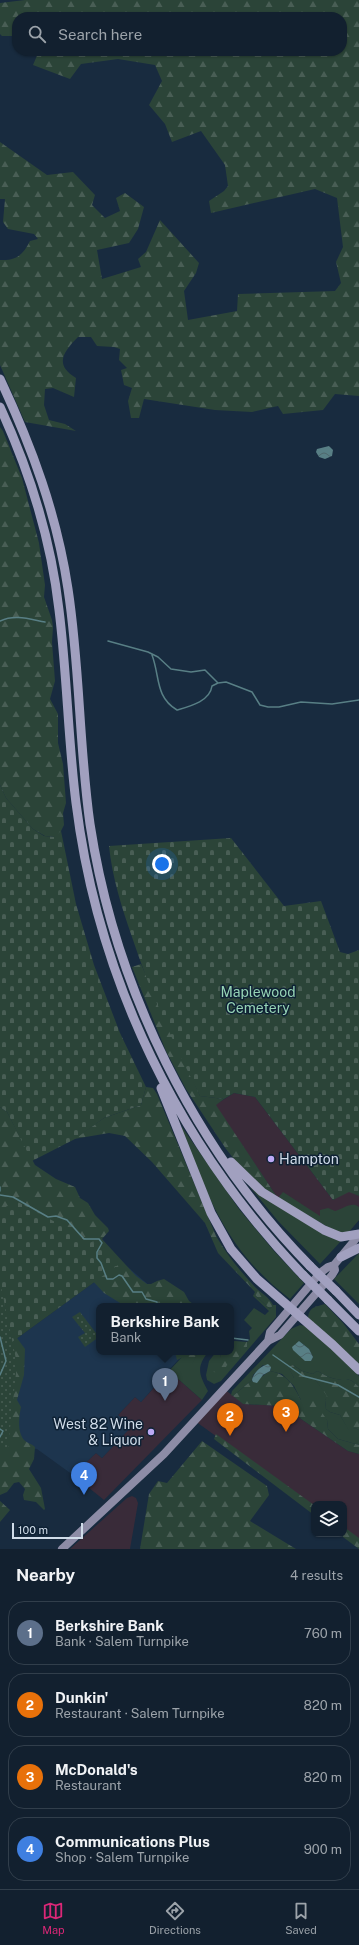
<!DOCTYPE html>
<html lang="en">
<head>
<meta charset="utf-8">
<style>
	body { margin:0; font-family:"Public Sans",sans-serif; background:#1b2837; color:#f1f3f6 }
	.controls { position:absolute; right:12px; bottom:12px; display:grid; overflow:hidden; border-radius:8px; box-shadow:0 1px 3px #0004 }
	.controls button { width:36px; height:36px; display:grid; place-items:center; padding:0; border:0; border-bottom:1px solid #313e4b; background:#12202f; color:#f1f3f6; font:20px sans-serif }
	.scale { position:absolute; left:12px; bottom:10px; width:71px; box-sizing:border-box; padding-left:4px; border:2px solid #d0dce9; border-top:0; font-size:11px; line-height:14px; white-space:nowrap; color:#d0dce9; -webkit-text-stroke:3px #0e2134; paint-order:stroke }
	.you { position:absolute; left:162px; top:864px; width:14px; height:14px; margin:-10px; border:3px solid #fff; border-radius:50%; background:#1a73e8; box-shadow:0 0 0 6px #1a73e833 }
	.badge { display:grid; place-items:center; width:26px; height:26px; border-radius:50%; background:#db2777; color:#fff; font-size:13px; font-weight:700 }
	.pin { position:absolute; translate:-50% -33px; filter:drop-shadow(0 1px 2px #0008) }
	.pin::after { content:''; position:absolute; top:21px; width:14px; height:12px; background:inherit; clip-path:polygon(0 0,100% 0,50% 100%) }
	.popup { position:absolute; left:96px; top:1303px; width:138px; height:52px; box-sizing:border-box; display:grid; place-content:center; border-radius:8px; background:#12202f; filter:drop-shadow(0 1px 3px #0005); font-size:13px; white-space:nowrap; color:#9ca3aa }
	.popup b { font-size:15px; color:#f1f3f6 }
	.popup::after { content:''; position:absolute; left:50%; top:100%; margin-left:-8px; border:8px solid transparent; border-top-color:#12202f }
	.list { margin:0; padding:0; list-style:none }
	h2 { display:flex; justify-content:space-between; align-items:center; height:52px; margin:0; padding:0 16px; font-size:17px }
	h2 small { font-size:13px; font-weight:400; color:#9ca3aa }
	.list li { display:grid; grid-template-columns:26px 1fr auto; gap:12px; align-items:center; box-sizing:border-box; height:64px; margin:0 8px 8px; padding:0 8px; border:1px solid #313e4b; border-radius:16px }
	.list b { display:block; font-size:15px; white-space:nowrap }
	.list p { margin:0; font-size:13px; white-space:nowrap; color:#9ca3aa }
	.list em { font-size:13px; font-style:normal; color:#9ca3aa }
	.icon { flex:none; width:22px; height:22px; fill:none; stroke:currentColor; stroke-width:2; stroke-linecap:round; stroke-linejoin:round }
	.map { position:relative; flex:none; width:359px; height:1549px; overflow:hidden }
	.search { position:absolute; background:#12202f; box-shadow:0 1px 3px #0004; left:12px; right:12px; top:12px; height:44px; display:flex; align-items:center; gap:10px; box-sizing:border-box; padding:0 14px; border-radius:16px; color:#9ca3aa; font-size:15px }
	.sheet { height:340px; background:#12202f }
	nav { display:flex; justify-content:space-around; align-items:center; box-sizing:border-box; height:56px; border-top:1px solid #313e4b; background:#12202f; font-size:11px; color:#9ca3aa }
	nav a { display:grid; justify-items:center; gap:2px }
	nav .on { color:#db2777 }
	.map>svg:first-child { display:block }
	.commercial { fill:#392b39 }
	.built { fill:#1d354e }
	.green { fill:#2b4438; fill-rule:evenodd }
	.forest { fill:url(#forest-firs) }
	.cemetery { fill:url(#cemetery-stones) }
	.park { fill:url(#park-dots) }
	.water { fill:url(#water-waves) }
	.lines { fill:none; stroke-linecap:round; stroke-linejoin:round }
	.stream { stroke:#587f85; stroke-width:1.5 }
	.primary { stroke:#8d8ca6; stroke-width:8 }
	.motorway { stroke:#a1a0bf; stroke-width:9 }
	.motorway-bridge { stroke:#a1a0bf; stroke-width:9 }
	.poi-dot { fill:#bca9f5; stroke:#0e2134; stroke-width:1.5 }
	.labels { text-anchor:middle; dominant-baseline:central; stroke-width:3; stroke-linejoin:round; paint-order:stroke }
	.park-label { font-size:14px; fill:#96d3b5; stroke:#0e2134 }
	.poi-label { font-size:14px; fill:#d0dce9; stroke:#0e2134; text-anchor:start }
</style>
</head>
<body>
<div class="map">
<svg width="359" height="1549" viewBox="0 0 359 1549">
	<defs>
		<pattern id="forest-firs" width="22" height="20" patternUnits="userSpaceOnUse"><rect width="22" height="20" fill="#2b4438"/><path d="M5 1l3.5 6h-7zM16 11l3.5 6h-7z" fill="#495e55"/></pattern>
		<pattern id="cemetery-stones" width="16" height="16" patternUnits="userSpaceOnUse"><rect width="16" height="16" fill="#2b4438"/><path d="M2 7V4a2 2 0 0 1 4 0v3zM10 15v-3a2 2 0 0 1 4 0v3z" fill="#495e55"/></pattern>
		<pattern id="park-dots" width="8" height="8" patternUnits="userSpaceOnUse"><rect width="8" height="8" fill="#2b4438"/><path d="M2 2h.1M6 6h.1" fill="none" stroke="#495e55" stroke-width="1.8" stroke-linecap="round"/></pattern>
		<pattern id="water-waves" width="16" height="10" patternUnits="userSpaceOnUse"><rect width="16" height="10" fill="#587f85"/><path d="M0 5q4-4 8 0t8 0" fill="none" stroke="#4e676c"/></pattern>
	</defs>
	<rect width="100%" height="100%" fill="#182b3f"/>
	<!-- commercial -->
	<path class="commercial" d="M234,1093L255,1097L333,1200L346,1192H351L359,1196V1220L347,1234L277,1197L215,1105Z
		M169,1371L202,1400L104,1500L73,1475L96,1453L102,1458L131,1427L118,1415L135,1397L141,1402Z
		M224,1389L244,1404L282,1406L348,1451L359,1454V1539L344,1528V1504H314V1507L195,1421Z
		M132,1496L136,1498L138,1503L130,1549H70L127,1498Z"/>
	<!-- built -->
	<path class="built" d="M122,1262L173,1306H99V1352H185L141,1402L135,1397L118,1415L131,1427L102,1458L96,1453L73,1475L37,1449L9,1447L12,1342Z"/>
	<!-- green -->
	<path class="green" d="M182,1127L239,1209L274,1251L304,1283L290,1299C238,1259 216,1218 193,1158C189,1149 181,1135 182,1127Z
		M251,1186L341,1241L320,1264L278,1221L250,1187Z
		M283,1192L320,1216V1210L328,1208L335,1211C344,1209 351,1201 359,1207V1220L347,1234H340L278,1198Z
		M359,1253V1304L334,1279Z
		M254,1294L270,1309L273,1305H276V1317L221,1381L214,1384L207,1380L206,1375L209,1361L216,1352H221L220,1358L226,1364L247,1347V1342L250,1339L249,1331L252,1328L244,1320L254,1308L265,1315L269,1311L253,1296Z
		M300,1325L305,1326L339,1355L359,1376V1387C346,1374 344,1382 332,1378C327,1377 322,1373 317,1371L313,1374L302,1371L293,1365L289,1368L294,1378H314L328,1396L325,1400L326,1409L330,1412L340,1415L349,1430L355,1428L359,1430V1445L338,1439L328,1429L327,1420L301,1400L294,1386L282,1374L270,1371L271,1369L263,1365L253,1375L252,1380L233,1396L231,1395L232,1391L291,1329ZM299,1341L309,1349L313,1357L311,1361H305Z
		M198,1352H208C196,1368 199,1374 208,1391L202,1400L169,1371L183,1356L190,1368Z"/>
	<!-- forest -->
	<path class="forest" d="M25,0H359V396L335,394L323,410L283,414L278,406L252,412L215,410L144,399L139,418H131L128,401L132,388L124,385L121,370L127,368L119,360L120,349L114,347L97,346L91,337H78C63,352 54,365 76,378L74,397L53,388L45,389L44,405L49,420L65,424L76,431L25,422L0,365V260C16,261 23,255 30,241L38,239L34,234L8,229L3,222L5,199H0V142L47,175L73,172L95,195L92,205L105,218L120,211L116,198L125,193L144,207L138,229L129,243L97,250L102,279L141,267L138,259L146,252L160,220L199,263L196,273L184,291L188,320L237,311L238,294L335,291L341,283L336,262L343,247L337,198L315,189L211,213L209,201L224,191L228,186L225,165L201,131L172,142L165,124L149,105L162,81L155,65L118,59L81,64L70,79L33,65L39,51H342V17H17V36H2L0,34V3Z
		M0,427L3,431L22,478L39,543L45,585L44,597L52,620L53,627L52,642L55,681L50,699L58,714V743L63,764L66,803L63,813L64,825L60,833L55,837L45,836L33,829L6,798L0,785Z
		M141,964L200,1096L224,1099L216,1105L277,1197L255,1182L242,1169L226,1149L186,1089L166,1051L132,967Z
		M146,1087L153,1088L157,1094L216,1236C227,1255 240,1271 255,1287C261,1293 269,1297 273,1305L270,1309L254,1294L255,1292L218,1253L205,1223L152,1162L125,1136L109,1133L74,1139L104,1118L141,1105Z
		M0,1107L7,1112L35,1165L56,1179L75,1187L80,1198L88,1203L95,1215L108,1228L109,1231L102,1239L136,1276L147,1284H151L157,1281L164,1279L184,1292L189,1301L196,1306H125L104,1293L91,1279L17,1338L25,1349L24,1375L17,1400L21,1407C19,1416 17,1432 24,1440C27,1443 32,1444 35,1447L34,1459L29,1469L41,1488L45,1509L44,1510L36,1502L24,1500L23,1495L25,1489L19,1482L14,1483L7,1492L0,1495Z
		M325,1304L343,1323L359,1344V1366L308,1318C309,1307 315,1307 325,1304Z
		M235,1341L247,1342V1347L231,1366L227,1365L225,1369L216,1373L211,1370L210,1365L216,1359L220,1358L221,1352H231V1342Z
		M175,1352H198L190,1370L183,1357L177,1360Z
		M293,1365L302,1371L313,1374L317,1371C322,1373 327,1377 332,1378C344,1382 346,1374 359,1387V1430L355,1428L349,1431L340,1415L330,1412L326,1409L325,1400L327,1396L314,1378H294L288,1367Z
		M270,1371C287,1374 294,1386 301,1400L314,1401L327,1420L328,1429L338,1439L359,1445V1454L348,1451L282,1406L243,1404L233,1396L252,1380L253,1382C260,1379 263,1375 270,1371Z
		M216,1434L314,1505V1515L214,1439Z
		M202,1441L267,1486L269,1495L250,1521L296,1549H140L149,1494L158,1481L167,1483Z
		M0,1501L10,1510L0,1522Z
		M344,1527L359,1538V1549L339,1534H344Z"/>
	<!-- cemetery -->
	<path class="cemetery" d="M0,785L6,798L33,829L44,836L54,837L61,831L76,904L94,965L120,1033L146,1087L141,1105L104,1118L75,1139L32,1161L7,1112L0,1107Z
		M231,838L284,906L321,901L340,952L348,954L359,950V1196L349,1192L333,1200L255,1097L234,1093L224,1099L200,1096C174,1044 150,992 132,937C122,908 112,877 109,846Z
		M18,1202L109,1251L122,1262L12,1342L0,1282V1209Z"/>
	<!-- park -->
	<path class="park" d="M0,1282L17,1364L8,1447L0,1448Z
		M80,1312L99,1337L85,1347L78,1337L85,1333L72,1317Z"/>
	<!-- water -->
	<path class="water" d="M329,446L333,450L332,456L325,459L319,457L316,452L317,449Z
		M299,1341L309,1349L313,1357L311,1361H305L293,1350L292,1347Z
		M268,1364L271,1367L270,1371L263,1375L257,1383L253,1382L252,1380C253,1373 261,1366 268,1364Z"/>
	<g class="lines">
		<!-- stream -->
		<path class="stream" d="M0,621C15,614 29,619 45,622
			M108,641L148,652L158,657L171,669L191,672L205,670L218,683L226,682L252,692L260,705L268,707H279L301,702L332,704L359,700
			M152,655C160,676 155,697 177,710C191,706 210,701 212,686L218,683
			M0,1187V1191
			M0,1195L13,1197L48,1217L56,1216L67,1220L84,1239H99L102,1243L97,1252V1258L101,1263L107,1279H113L119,1275L122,1276L133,1292H142L146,1299L157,1302V1306
			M0,1337L6,1361L0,1375
			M231,1338L248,1340
			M273,1355L303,1376L338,1385L359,1397
			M0,1429L3,1431L0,1437"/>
		<!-- primary -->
		<path class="primary" d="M268,1341L270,1332L320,1273L328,1267L334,1265L359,1235
			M62,1549L164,1454L268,1341L280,1335L332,1275L335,1270L334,1265"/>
		<!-- motorway -->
		<path class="motorway" d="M0,379C32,447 57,515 68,589C80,667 79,746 90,824C115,988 194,1148 310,1266
			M0,407C30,472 51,539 59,610C67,674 68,739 76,803C98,980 179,1146 303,1275
			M161,1088L211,1213L231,1249L257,1279L333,1345L359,1370
			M231,1162L262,1192L324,1230L341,1237L359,1234
			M341,1257L359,1248
			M336,1291L359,1315
			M328,1300L359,1331"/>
		<!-- motorway-bridge -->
		<path class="motorway-bridge" d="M310,1266L336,1291
			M303,1275L328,1300"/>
	</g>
	<!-- markers -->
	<g class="poi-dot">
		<circle cx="271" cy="1159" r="4"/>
		<circle cx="151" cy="1432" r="4"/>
	</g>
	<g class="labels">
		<!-- park labels -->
		<g class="park-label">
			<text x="258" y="992">Maplewood<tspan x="258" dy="16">Cemetery</tspan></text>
		</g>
		<!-- poi labels -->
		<g class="poi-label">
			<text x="279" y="1159">Hampton</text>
			<text x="143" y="1424" text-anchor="end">West 82 Wine<tspan x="143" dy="16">&amp; Liquor</tspan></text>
		</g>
	</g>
</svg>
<div class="controls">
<button><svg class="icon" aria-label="layers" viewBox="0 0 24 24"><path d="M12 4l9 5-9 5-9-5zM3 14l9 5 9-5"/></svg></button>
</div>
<div class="scale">100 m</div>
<div class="you"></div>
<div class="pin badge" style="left:165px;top:1401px;background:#5c6f8a">1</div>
<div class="popup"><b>Berkshire Bank</b>Bank</div>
<div class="pin badge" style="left:230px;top:1436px;background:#e8710a">2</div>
<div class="pin badge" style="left:286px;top:1432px;background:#e8710a">3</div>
<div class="pin badge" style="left:84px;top:1495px;background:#3f7fe0">4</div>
<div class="search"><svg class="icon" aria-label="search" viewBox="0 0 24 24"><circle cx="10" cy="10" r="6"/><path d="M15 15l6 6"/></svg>Search here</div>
</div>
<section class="sheet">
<h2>Nearby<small>4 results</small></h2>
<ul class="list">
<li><span class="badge" style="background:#5c6f8a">1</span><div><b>Berkshire Bank</b><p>Bank · Salem Turnpike</p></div><em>760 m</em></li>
<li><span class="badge" style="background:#e8710a">2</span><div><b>Dunkin'</b><p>Restaurant · Salem Turnpike</p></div><em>820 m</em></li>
<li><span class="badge" style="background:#e8710a">3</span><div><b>McDonald's</b><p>Restaurant</p></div><em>820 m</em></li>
<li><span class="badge" style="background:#3f7fe0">4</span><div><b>Communications Plus</b><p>Shop · Salem Turnpike</p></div><em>900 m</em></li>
</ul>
</section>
<nav>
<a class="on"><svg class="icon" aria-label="map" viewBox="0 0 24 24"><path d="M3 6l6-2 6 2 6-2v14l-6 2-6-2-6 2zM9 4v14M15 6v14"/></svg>Map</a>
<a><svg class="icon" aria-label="directions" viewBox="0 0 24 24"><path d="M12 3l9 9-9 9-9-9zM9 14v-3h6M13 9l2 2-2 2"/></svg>Directions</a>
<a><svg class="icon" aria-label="saved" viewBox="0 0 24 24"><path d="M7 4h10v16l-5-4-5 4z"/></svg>Saved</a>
</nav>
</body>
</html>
